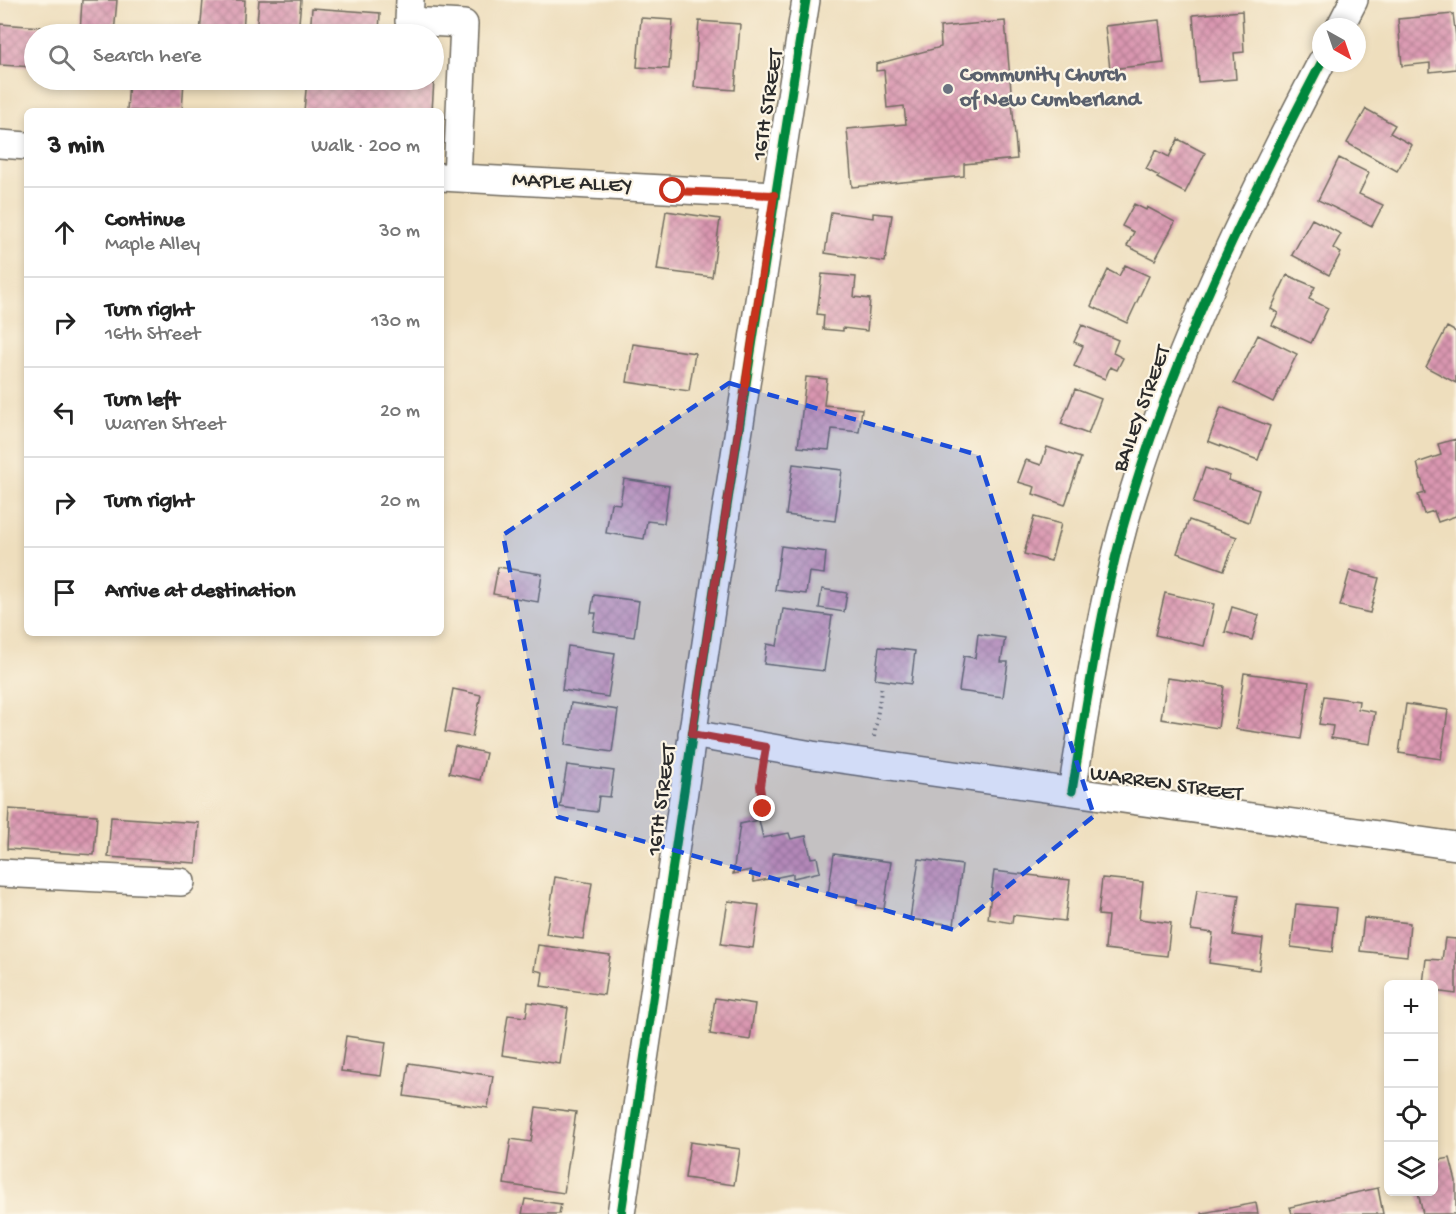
<!DOCTYPE html>
<html lang="en">
<head>
<meta charset="utf-8">
<style>
	body { margin:0; font-family:"Gochi Hand",sans-serif; background:#f6f6f6; color:#222 }
	.controls { position:absolute; right:18px; bottom:18px; display:grid; overflow:hidden; border-radius:9px; box-shadow:0 3px 9px #0003 }
	.controls button { width:54px; height:54px; display:grid; place-items:center; padding:0; border:0; border-bottom:2px solid #e0e0e0; background:#fff; color:#222; font:30px sans-serif }
	.compass { position:absolute; left:1312px; top:18px; width:54px; height:54px; border-radius:50%; background:#fff; box-shadow:0 3px 9px #0003; rotate:140deg }
	.stop { position:absolute; width:18px; height:18px; margin:-14px; border:4px solid #c8321e; border-radius:50%; background:#fff }
	.stop.end { background:#c8321e; border-color:#fff; box-shadow:0 2px 6px #0008 }
	.list { margin:0; padding:0; list-style:none }
	h2 { display:flex; justify-content:space-between; align-items:center; height:78px; margin:0; padding:0 24px; font-size:26px }
	h2 small { font-size:20px; font-weight:400; color:#767676 }
	.list li { display:grid; grid-template-columns:39px 1fr auto; gap:18px; align-items:center; box-sizing:border-box; height:90px; padding:0 24px; border-top:2px solid #e0e0e0 }
	.list b { display:block; font-size:22px; white-space:nowrap }
	.list p { margin:0; font-size:20px; white-space:nowrap; color:#767676 }
	.list em { font-size:20px; font-style:normal; color:#767676 }
	.icon { flex:none; width:33px; height:33px; fill:none; stroke:currentColor; stroke-width:2; stroke-linecap:round; stroke-linejoin:round }
	.map { position:relative; flex:none; width:1456px; height:1214px; overflow:hidden }
	.search { position:absolute; background:#fff; box-shadow:0 3px 9px #0003; left:24px; top:24px; width:420px; height:66px; display:flex; align-items:center; gap:15px; box-sizing:border-box; padding:0 21px; border-radius:33px; color:#767676; font-size:22px }
	.panel { position:absolute; background:#fff; box-shadow:0 3px 9px #0003; left:24px; top:108px; width:420px; height:528px; border-radius:9px }
	.map>svg:first-child { display:block }
	.building { fill:url(#building-cross-hatch) }
	.lines { fill:none; stroke-linecap:round; stroke-linejoin:round }
	.minor-casing { stroke:#6f6a5e; stroke-width:30 }
	.path { stroke:#6f6a5e; stroke-width:4; stroke-dasharray:1.5 4.5; stroke-linecap:butt }
	.minor { stroke:#fff; stroke-width:27 }
	.cycleway-casing { stroke:#fcf5e5; stroke-width:13 }
	.cycleway { stroke:#00873e; stroke-width:9 }
	.route { stroke:#c8321e; stroke-width:8 }
	.marked { fill:#1d4ed8; fill-opacity:0.2; stroke:#1d4ed8; stroke-width:4.5; stroke-dasharray:12 8; stroke-linejoin:round }
	.worship-dot { fill:#6b7280; stroke:#fcf5e5; stroke-width:2 }
	.labels { text-anchor:middle; dominant-baseline:central; stroke-width:4.5; stroke-linejoin:round; paint-order:stroke }
	.worship-label { font-size:22px; font-weight:bold; fill:#5b616d; stroke:#fcf5e5; text-anchor:start }
	.street-label { font-size:22px; fill:#2b2b2b; stroke:#fcf5e5 }
</style>
</head>
<body>
<div class="map">
<svg width="1456" height="1214" viewBox="0 0 1456 1214">
	<defs>
		<pattern id="building-cross-hatch" width="8" height="8" patternUnits="userSpaceOnUse" patternTransform="scale(1.5)"><rect width="8" height="8" fill="#da97b1"/><path d="M0 0l8 8M0 8l8-8" fill="none" stroke="#b17b90"/></pattern>
	</defs>
	<rect width="100%" height="100%" fill="#fcf5e5"/>
	<filter id="ink" filterUnits="userSpaceOnUse"><feTurbulence type="fractalNoise" baseFrequency=".0167" numOctaves="2"/><feDisplacementMap in="SourceGraphic" scale="12" xChannelSelector="R" yChannelSelector="G"/><feConvolveMatrix kernelMatrix="1 2 1 2 8 2 1 2 1" color-interpolation-filters="sRGB"/></filter>
	<filter id="wash" filterUnits="userSpaceOnUse"><feTurbulence type="fractalNoise" baseFrequency=".008" numOctaves="4" result="noise"/><feDisplacementMap in="SourceGraphic" scale="24" xChannelSelector="R" yChannelSelector="G"/><feGaussianBlur stdDeviation="1.35" result="paint"/><feColorMatrix in="noise" values="0 0 0 0 0 0 0 0 0 0 0 0 0 0 0 0 0 1.4 0 .05"/><feComposite in="paint" operator="in"/></filter>
	<g filter="url(#wash)">
		<rect width="100%" height="100%" fill="#eedebd"/>
		<g id="blocks">
			<!-- building -->
			<path class="building" d="M82,0H117L114,34L80,33Z
				M203,0H245L243,34H200Z
				M259,0H301L298,34H256Z
				M312,8L380,13L379,34H310Z
				M1242,11L1244,52L1234,53L1236,79L1198,82L1193,15Z
				M1453,14L1456,37V69L1430,72V63L1402,66L1398,19Z
				M641,18L673,20L669,69L637,67Z
				M1159,20L1164,63L1110,69L1105,26Z
				M699,21L740,24L735,90L694,87Z
				M1005,21L1017,159L964,164V176L852,187L847,129L906,124L904,106L887,108L884,70L876,71V64L941,47L940,27Z
				M0,24L41,27V34H34V67L0,65Z
				M129,80H184L182,111H127Z
				M307,80H434L432,111H304Z
				M1366,109L1395,125L1390,133L1412,145L1397,171L1347,143Z
				M1178,139L1205,153L1185,193L1157,178L1159,176L1146,169L1156,150L1169,157Z
				M1339,158L1369,173L1359,194L1383,205L1372,226L1318,200Z
				M1134,204L1146,210L1147,207L1175,222L1155,260L1127,246L1134,232L1122,226Z
				M666,211L720,219L712,277L657,270Z
				M831,212L873,218V213L892,215L885,262L825,253Z
				M1312,219L1341,234L1333,248L1341,253L1329,275L1292,255Z
				M1125,265L1149,276L1127,323L1091,306L1108,270L1119,276Z
				M822,274L856,277L854,297L870,299L867,331L843,328V331L823,329L824,315L817,314Z
				M1287,275L1315,287L1309,299L1328,308L1311,343L1272,325L1278,313L1271,309Z
				M1082,325L1118,340L1113,353L1123,358L1117,370L1110,367L1105,379L1074,366L1083,346L1074,342Z
				M1447,327L1456,332V383L1426,367Z
				M1258,335L1297,354L1273,402L1234,383Z
				M633,344L695,353L689,391L627,382Z
				M806,377L827,379L824,405L862,409L859,432L832,429L829,450L798,447Z
				M1075,389L1101,399L1088,434L1061,424Z
				M1221,407L1270,426L1258,460L1208,441Z
				M1456,439V516L1438,522L1434,511L1424,514L1418,495L1425,493L1417,463L1441,455L1438,444Z
				M1047,447L1081,458L1065,505L1033,494L1035,487L1018,482L1026,460L1041,465Z
				M793,464L842,470L835,521L786,515Z
				M1205,468L1230,476L1228,480L1259,490L1249,522L1193,503Z
				M624,479L669,486L664,523L647,521L644,539L606,533L611,503L620,504Z
				M1034,517L1061,524L1051,561L1024,554Z
				M1189,520L1237,537L1224,570L1177,553Z
				M781,546L826,552L824,574L809,572L806,594L775,590Z
				M498,567L542,574L538,602L493,594Z
				M1350,570L1379,578L1370,613L1340,606Z
				M822,589L847,593L844,612L819,608Z
				M1165,593L1214,604L1204,646L1155,635Z
				M594,595L639,601L634,637L593,631L596,613H591Z
				M1232,607L1259,615L1252,640L1225,632Z
				M783,609L832,616L824,671L764,664L767,644L777,646Z
				M978,634L1005,638L1001,662H1008L1003,697L959,691L964,656L975,658Z
				M568,646L615,653L608,697L562,690Z
				M879,647L915,651L911,684L875,679Z
				M1244,673L1309,682L1301,739L1236,729Z
				M1167,678L1224,686L1218,728L1161,719Z
				M453,689L481,695L472,737L445,732Z
				M1324,696L1359,701L1358,709L1375,712L1370,744L1331,738L1333,726L1319,724Z
				M571,703L618,710L612,752L565,745Z
				M1406,704L1448,710L1441,759L1399,753Z
				M455,746L486,753L480,780L449,773Z
				M567,765L614,771L610,797L599,796L597,812L560,807Z
				M9,809L97,815L94,855L7,849Z
				M111,817L199,823L196,863L108,857Z
				M759,820L763,838L789,833L791,839L806,836L811,858L817,857L820,872L793,878V874L754,882L751,870L733,874L740,824Z
				M834,854L891,862L884,909L857,905V899L828,895Z
				M919,859L962,865L954,925L910,919Z
				M994,871L1070,880L1065,921L1013,915L1012,923L988,919Z
				M555,877L592,883L583,939L546,934Z
				M1102,878L1143,882L1139,919L1171,923L1167,956L1105,949L1108,916L1098,915Z
				M1197,890L1239,895L1233,935L1263,939L1259,970L1209,963L1213,933L1191,930Z
				M728,901L759,905L753,948L721,944Z
				M1296,904L1337,908L1332,952L1291,947Z
				M1364,918L1410,923L1407,956L1360,951Z
				M1445,938L1456,939V994L1434,991V984H1423L1426,959L1442,960Z
				M538,945L610,955L604,995L541,986L543,972L534,970Z
				M715,998L755,1004L750,1040L710,1034Z
				M528,1002L568,1008L560,1064L502,1055L508,1015L526,1017Z
				M346,1036L386,1042L381,1076L341,1071Z
				M409,1063L493,1076L488,1108L404,1096Z
				M536,1107L576,1112L564,1193L504,1184L511,1139L531,1142Z
				M690,1142L740,1149L734,1185L685,1178Z
				M1450,1158L1456,1181V1214H1423L1418,1192H1434V1161Z
				M1378,1188L1383,1214H1292L1290,1207Z
				M525,1199L561,1204L559,1214H522Z
				M1256,1203L1258,1214H1202V1213Z"/>
		</g>
	</g>
	<g filter="url(#ink)">
		<use href="#blocks" fill-opacity="0" stroke="#6f6a5e" stroke-width="1.5"/>
		<g class="lines">
			<defs>
				<path id="minor" d="M410,0L409,21L464,24L457,177
					M1340,27L1354,0
					M0,144L27,146
					M441,177L774,195
					M692,734L812,755L1456,846
					M1072,791C1089,690 1103,588 1134,490C1179,343 1250,199 1321,63
					M0,873L181,882
					M621,1214L715,583L806,0"/>
			</defs>
			<!-- minor casing -->
			<use href="#minor" class="minor-casing"/>
			<!-- path -->
			<path class="path" d="M874,737L882,685
				M762,772C759,788 764,803 762,819"/>
			<!-- minor -->
			<use href="#minor" class="minor"/>
			<defs>
				<path id="cycleway" d="M1072,791C1089,690 1103,588 1134,490C1179,343 1250,199 1321,63
					M621,1214L715,583L806,0"/>
			</defs>
			<!-- cycleway casing -->
			<use href="#cycleway" class="cycleway-casing"/>
			<!-- cycleway -->
			<use href="#cycleway" class="cycleway"/>
		</g>
	</g>
	<g class="lines" filter="url(#ink)">
		<!-- route -->
		<path class="route" d="M673,191L774,195L692,734L766,747L760,786L763,809"/>
	</g>
	<!-- marked area -->
	<path class="marked" d="M729,383L978,455L1094,816L954,930L558,817L503,535Z"/>
	<!-- markers -->
	<circle class="worship-dot" cx="948" cy="89" r="6"/>
	<g class="labels">
		<!-- worship labels -->
		<g class="worship-label">
			<text x="960" y="76">Community Church<tspan x="960" dy="25">of New Cumberland</tspan></text>
		</g>
		<!-- street labels -->
		<g class="street-label">
			<text transform="translate(769 105) rotate(-81)">16TH STREET</text>
			<text transform="translate(572 184) rotate(3)">MAPLE ALLEY</text>
			<text transform="translate(1143 409) rotate(-70)">BAILEY STREET</text>
			<text transform="translate(1166 785) rotate(8)">WARREN STREET</text>
			<text transform="translate(663 800) rotate(-82)">16TH STREET</text>
		</g>
	</g>
</svg>
<div class="controls">
<button>+</button>
<button>−</button>
<button><svg class="icon" aria-label="locate" viewBox="0 0 24 24"><circle cx="12" cy="12" r="6"/><path d="M12 2v4M12 18v4M2 12h4M18 12h4"/></svg></button>
<button><svg class="icon" aria-label="layers" viewBox="0 0 24 24"><path d="M12 4l9 5-9 5-9-5zM3 14l9 5 9-5"/></svg></button>
</div>
<svg class="compass" viewBox="-18 -18 36 36"><path d="M0-13l5 13h-10z" fill="#e53935"/><path d="M0 13l5-13h-10z" fill="#767676"/></svg>
<div class="stop" style="left:673px;top:191px"></div>
<div class="stop end" style="left:763px;top:809px"></div>
<div class="search"><svg class="icon" aria-label="search" viewBox="0 0 24 24"><circle cx="10" cy="10" r="6"/><path d="M15 15l6 6"/></svg>Search here</div>
<section class="panel">
<h2>3 min<small>Walk · 200 m</small></h2>
<ul class="list">
<li><svg class="icon" aria-label="ahead" viewBox="0 0 24 24"><path d="M12 20V5M6 11l6-6 6 6"/></svg><div><b>Continue</b><p>Maple Alley</p></div><em>30 m</em></li>
<li><svg class="icon" aria-label="right" viewBox="0 0 24 24"><path d="M7 20v-9h11M14 6l5 5-5 5"/></svg><div><b>Turn right</b><p>16th Street</p></div><em>130 m</em></li>
<li><svg class="icon" aria-label="left" viewBox="0 0 24 24"><path d="M17 20v-9H6M10 6l-5 5 5 5"/></svg><div><b>Turn left</b><p>Warren Street</p></div><em>20 m</em></li>
<li><svg class="icon" aria-label="right" viewBox="0 0 24 24"><path d="M7 20v-9h11M14 6l5 5-5 5"/></svg><div><b>Turn right</b></div><em>20 m</em></li>
<li><svg class="icon" aria-label="arrive" viewBox="0 0 24 24"><path d="M6 21V4h12l-3 4 3 4H6"/></svg><div><b>Arrive at destination</b></div></li>
</ul>
</section>
</div>
</body>
</html>
